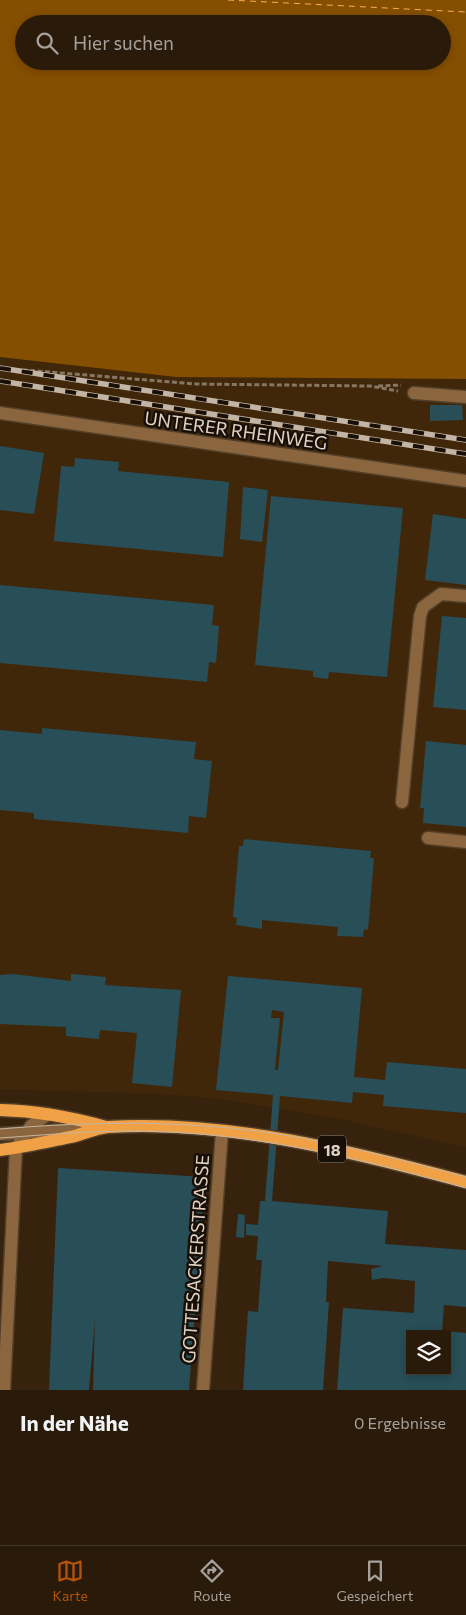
<!DOCTYPE html>
<html lang="de">
<head>
<meta charset="utf-8">
<style>
	body { margin:0; font-family:Commissioner,sans-serif; background:#352718; color:#f1f3f6 }
	.controls { position:absolute; right:15px; bottom:15px; display:grid; overflow:hidden; border-radius:0px; box-shadow:0 2px 8px #0003 }
	.controls button { width:45px; height:45px; display:grid; place-items:center; padding:0; border:0; border-bottom:1px solid #45382b; background:#291a0a; color:#f1f3f6; font:25px sans-serif }
	.list { margin:0; padding:0; list-style:none }
	h2 { display:flex; justify-content:space-between; align-items:center; height:65px; margin:0; padding:0 20px; font-size:21px }
	h2 small { font-size:16px; font-weight:400; color:#a5a19c }
	.icon { flex:none; width:28px; height:28px; fill:none; stroke:currentColor; stroke-width:2; stroke-linecap:round; stroke-linejoin:round }
	.map { position:relative; flex:none; width:466px; height:1390px; overflow:hidden }
	.search { position:absolute; background:#291a0a; box-shadow:0 2px 8px #0003; left:15px; right:15px; top:15px; height:55px; display:flex; align-items:center; gap:12px; box-sizing:border-box; padding:0 18px; border-radius:28px; color:#a5a19c; font-size:19px }
	.sheet { height:155px; background:#291a0a }
	nav { display:flex; justify-content:space-around; align-items:center; box-sizing:border-box; height:70px; border-top:1px solid #45382b; background:#291a0a; font-size:14px; color:#a5a19c }
	nav a { display:grid; justify-items:center; gap:2px }
	nav .on { color:#b45309 }
	.map>svg:first-child { display:block }
	.built { fill:#402709 }
	.water { fill:#854f01; fill-rule:evenodd }
	.lines { fill:none; stroke-linecap:round; stroke-linejoin:round }
	.ferry { stroke:#faad57; stroke-width:1; stroke-dasharray:6 5; stroke-linecap:butt }
	.building { fill:#284e58; fill-rule:evenodd }
	.minor-casing { stroke:#523f2a; stroke-width:15 }
	.major-casing { stroke:#523f2a; stroke-width:15 }
	.path { stroke:#877664; stroke-width:3; stroke-dasharray:5 2.5; stroke-linecap:butt }
	.minor { stroke:#8b653d; stroke-width:12 }
	.major { stroke:#f0a145; stroke-width:12 }
	.tram { stroke:#c3b5a5; stroke-width:1 }
	.rail-casing { stroke:#c3b5a5; stroke-width:5.5 }
	.rail { stroke:#180f06; stroke-width:4; stroke-dasharray:11; stroke-linecap:butt }
	.labels { text-anchor:middle; dominant-baseline:central; stroke-width:5; stroke-linejoin:round; paint-order:stroke }
	.shield { fill:#180f06; stroke:#a4988c; stroke-width:1 }
	.shield-label { font-size:16px; font-weight:bold; fill:#e0d3c5 }
	.street-label { font-size:18px; fill:#e0d3c5; stroke:#180f06 }
</style>
</head>
<body>
<div class="map">
<svg width="466" height="1390" viewBox="0 0 466 1390">
	<rect width="100%" height="100%" fill="#37230d"/>
	<!-- built -->
	<path class="built" d="M0,357L176,377L466,379V1147L345,1120L222,1099L164,1094L0,1089Z"/>
	<!-- water -->
	<path class="water" d="M0,0H466V379L176,377L0,357ZM24,24H442V61H24Z"/>
	<g class="lines">
		<!-- ferry -->
		<path class="ferry" d="M228,0L466,12"/>
	</g>
	<!-- building -->
	<path class="building" d="M430,405H462L463,420L430,421Z
		M0,446L44,453L34,514L0,510Z
		M75,458L119,462L118,471L229,482L223,557L54,541L61,466L74,467Z
		M243,487L268,490L262,542L240,539Z
		M271,496L403,508L387,677L329,672L328,679L313,677V671L255,665Z
		M433,514L466,519V585L425,580Z
		M0,585L214,605L212,625L219,626L216,663L209,662L207,682L0,663Z
		M442,616L466,618V710L433,707Z
		M42,728L196,742L194,759L212,761L206,818L189,816L188,833L34,819V813L0,810V730L42,734Z
		M426,741L466,745V827L423,823L424,808H420Z
		M244,839L371,851L370,858H374L368,930L364,929L363,937L337,936L338,927L262,920V929L236,925L237,918L233,917L239,846H243Z
		M13,974L71,981V974L106,977L105,985L181,990L172,1087L132,1083L137,1033L100,1030L99,1039L66,1036V1027L0,1024V975Z
		M228,976L362,988L354,1077L385,1080L387,1062L466,1069V1113L383,1106L384,1095L353,1092L352,1103L280,1096L272,1201L388,1211L385,1244L466,1250V1307L444,1305L442,1331L466,1333V1390H337L343,1308L414,1313L415,1281L383,1278L372,1280L371,1269L383,1266L328,1261L326,1302H329L323,1390H243L248,1311L258,1312L262,1260H256L258,1236L246,1235V1224L258,1225L260,1201H265L273,1095L216,1090ZM272,1010L284,1012L278,1070H275L280,1018H271ZM410,1334H447V1371H410Z
		M58,1168L205,1177L189,1390H93L95,1319L89,1390H49Z
		M238,1214L245,1215L244,1238L236,1237Z"/>
	<g class="lines">
		<defs>
			<path id="minor" d="M414,393L466,397
				M0,413L466,481
				M402,802L420,616L423,607L441,594L466,596
				M428,838L466,842
				M0,1134L95,1128
				M4,1390L16,1148L31,1126L48,1114
				M203,1390L222,1131"/>
			<path id="major" d="M0,1110C36,1111 71,1117 106,1127
				M0,1150C25,1147 50,1141 75,1136C85,1133 97,1128 108,1127C229,1120 350,1151 466,1182"/>
		</defs>
		<!-- minor casing -->
		<use href="#minor" class="minor-casing"/>
		<!-- major casing -->
		<use href="#major" class="major-casing"/>
		<!-- path -->
		<path class="path" d="M0,368L196,384L370,386L398,391
			M378,386L401,385"/>
		<!-- minor -->
		<use href="#minor" class="minor"/>
		<!-- major -->
		<use href="#major" class="major"/>
		<!-- tram -->
		<path class="tram" d="M0,1129C95,1121 190,1120 284,1135C346,1145 406,1161 466,1177
			M0,1138C56,1134 112,1129 167,1132C269,1136 368,1161 466,1188"/>
		<defs>
			<path id="rail" d="M0,368L466,440
				M0,381L466,454"/>
		</defs>
		<!-- rail casing -->
		<use href="#rail" class="rail-casing"/>
		<!-- rail -->
		<use href="#rail" class="rail"/>
	</g>
	<g class="labels">
		<!-- shield labels -->
		<rect class="shield" x="318" y="1135.5" width="28" height="27" rx="4"/>
		<g class="shield-label">
			<text x="332" y="1149">18</text>
		</g>
		<!-- street labels -->
		<g class="street-label">
			<text transform="translate(236 430) rotate(8)">UNTERER RHEINWEG</text>
			<text transform="translate(195 1259) rotate(-86)">GOTTESACKERSTRASSE</text>
		</g>
	</g>
</svg>
<div class="controls">
<button><svg class="icon" aria-label="layers" viewBox="0 0 24 24"><path d="M12 4l9 5-9 5-9-5zM3 14l9 5 9-5"/></svg></button>
</div>
<div class="search"><svg class="icon" aria-label="search" viewBox="0 0 24 24"><circle cx="10" cy="10" r="6"/><path d="M15 15l6 6"/></svg>Hier suchen</div>
</div>
<section class="sheet">
<h2>In der Nähe<small>0 Ergebnisse</small></h2>
<ul class="list">
</ul>
</section>
<nav>
<a class="on"><svg class="icon" aria-label="map" viewBox="0 0 24 24"><path d="M3 6l6-2 6 2 6-2v14l-6 2-6-2-6 2zM9 4v14M15 6v14"/></svg>Karte</a>
<a><svg class="icon" aria-label="directions" viewBox="0 0 24 24"><path d="M12 3l9 9-9 9-9-9zM9 14v-3h6M13 9l2 2-2 2"/></svg>Route</a>
<a><svg class="icon" aria-label="saved" viewBox="0 0 24 24"><path d="M7 4h10v16l-5-4-5 4z"/></svg>Gespeichert</a>
</nav>
</body>
</html>
